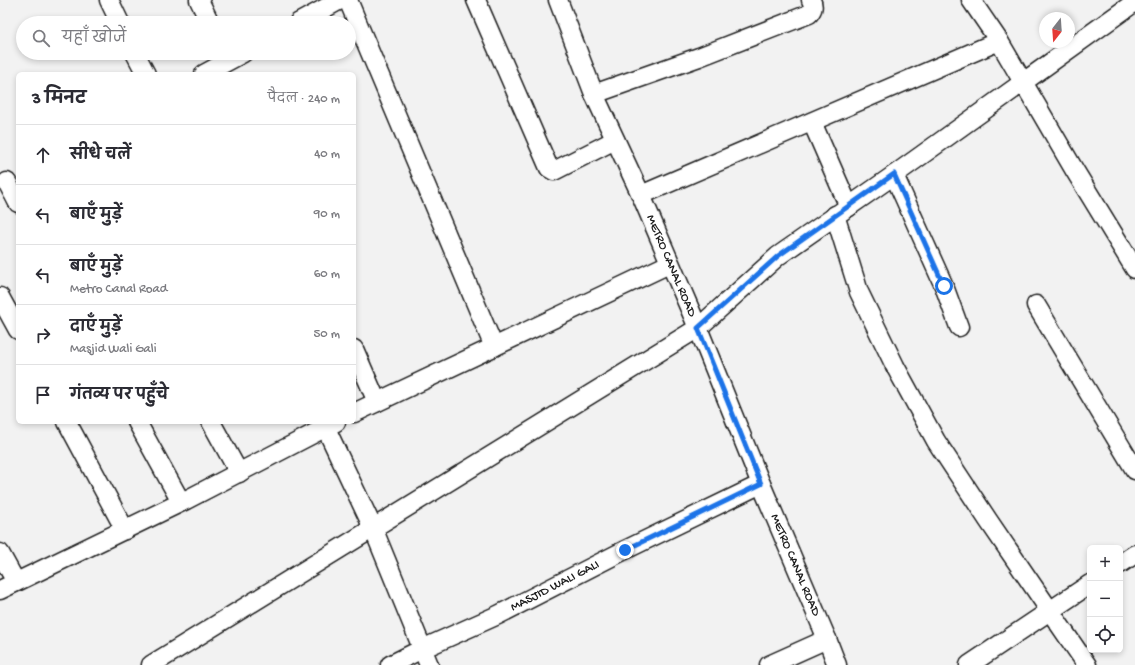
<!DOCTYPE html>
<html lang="hi">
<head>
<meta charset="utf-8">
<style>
	body { margin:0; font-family:"Gochi Hand","Playpen Sans Deva",sans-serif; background:#f7f7f7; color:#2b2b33 }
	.controls { position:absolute; right:12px; bottom:12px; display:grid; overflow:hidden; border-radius:6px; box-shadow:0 2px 6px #0003 }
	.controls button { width:36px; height:36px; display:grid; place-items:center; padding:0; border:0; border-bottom:1px solid #e1e1e2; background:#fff; color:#2b2b33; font:20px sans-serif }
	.compass { position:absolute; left:1039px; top:12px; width:36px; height:36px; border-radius:50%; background:#fff; box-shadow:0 2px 6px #0003; rotate:197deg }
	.stop { position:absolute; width:12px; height:12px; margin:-9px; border:3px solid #1a73e8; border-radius:50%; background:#fff }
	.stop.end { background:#1a73e8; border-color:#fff; box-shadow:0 1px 4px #0008 }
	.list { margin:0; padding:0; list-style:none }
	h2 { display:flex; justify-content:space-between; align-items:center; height:52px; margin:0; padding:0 16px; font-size:17px }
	h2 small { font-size:13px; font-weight:400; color:#7c7c81 }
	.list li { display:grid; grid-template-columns:26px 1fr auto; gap:12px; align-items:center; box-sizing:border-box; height:60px; padding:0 16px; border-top:1px solid #e1e1e2 }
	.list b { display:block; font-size:15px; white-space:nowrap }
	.list p { margin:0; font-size:13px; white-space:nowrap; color:#7c7c81 }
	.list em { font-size:13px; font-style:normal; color:#7c7c81 }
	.icon { flex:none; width:22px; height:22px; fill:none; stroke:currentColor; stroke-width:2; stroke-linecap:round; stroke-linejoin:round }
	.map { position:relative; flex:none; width:1135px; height:665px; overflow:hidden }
	.search { position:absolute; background:#fff; box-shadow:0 2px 6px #0003; left:16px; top:16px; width:340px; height:44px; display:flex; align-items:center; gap:10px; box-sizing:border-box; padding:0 14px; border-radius:22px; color:#7c7c81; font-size:15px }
	.panel { position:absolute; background:#fff; box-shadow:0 2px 6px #0003; left:16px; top:72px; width:340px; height:352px; border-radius:6px }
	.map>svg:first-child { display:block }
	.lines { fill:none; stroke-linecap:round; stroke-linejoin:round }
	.minor-casing { stroke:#1c1c1c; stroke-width:21 }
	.minor { stroke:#fff; stroke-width:18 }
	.route { stroke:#1a73e8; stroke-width:5 }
	.labels { text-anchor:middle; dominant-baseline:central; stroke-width:3; stroke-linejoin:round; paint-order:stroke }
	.street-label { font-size:13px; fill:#1c1c1c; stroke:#fff }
</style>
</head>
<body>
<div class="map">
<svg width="1135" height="665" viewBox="0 0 1135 665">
	<rect width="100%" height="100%" fill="#f2f2f2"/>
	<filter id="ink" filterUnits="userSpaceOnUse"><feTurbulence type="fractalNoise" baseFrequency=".025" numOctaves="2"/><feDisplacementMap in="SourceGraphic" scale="8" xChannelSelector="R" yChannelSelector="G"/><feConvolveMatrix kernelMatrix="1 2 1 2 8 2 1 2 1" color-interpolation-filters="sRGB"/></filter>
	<g filter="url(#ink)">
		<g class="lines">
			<defs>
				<g id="minor">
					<path d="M109,0L120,23"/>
					<path d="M199,0L210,23"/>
					<path d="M348,0L494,347"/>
					<path d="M476,0L549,168L554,171L615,140"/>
					<path id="s1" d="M558,0L594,94L641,195L698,328L761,484L827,639L837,665"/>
					<path d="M971,0L999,41L1075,171L1135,269"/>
					<path d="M298,23L340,0"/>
					<path d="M135,53L146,74"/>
					<path d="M204,74L243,53"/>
					<path d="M594,94L699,57L809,14C813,9 814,6 811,0"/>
					<path d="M812,122L849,207"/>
					<path d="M894,175L944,286L959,327"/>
					<path d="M7,182L18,203"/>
					<path d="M641,195L999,41"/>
					<path d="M835,215L859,292L895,366L936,441L988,520L1050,611L1087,665"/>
					<path d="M0,297L18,330"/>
					<path d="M1036,305L1135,470"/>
					<path d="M354,349L377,402"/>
					<path d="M354,413L669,264"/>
					<path d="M67,422L125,530"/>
					<path d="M137,422L181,502"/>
					<path d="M211,422L239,473"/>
					<path d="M323,422L373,528L429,665"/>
					<path d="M0,553L16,582"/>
					<path d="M1120,564L1135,554"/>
					<path d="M0,590L186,500L336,422"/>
					<path d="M151,665L698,328L778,256L894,175L1135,2"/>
					<path id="s2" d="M390,665L422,649L498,615L625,550L761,484"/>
					<path d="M769,665L827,639"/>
					<path d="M969,665L1090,584"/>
				</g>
			</defs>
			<!-- minor casing -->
			<use href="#minor" class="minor-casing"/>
			<!-- minor -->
			<use href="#minor" class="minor"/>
		</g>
	</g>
	<g class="lines" filter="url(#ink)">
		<!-- route -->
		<path class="route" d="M625,550L761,484L698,328L778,256L894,174L944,286"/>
	</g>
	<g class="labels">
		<!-- street labels -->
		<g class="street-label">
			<text stroke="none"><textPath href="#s1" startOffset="289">METRO CANAL ROAD</textPath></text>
			<text stroke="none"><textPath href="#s1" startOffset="613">METRO CANAL ROAD</textPath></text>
			<text stroke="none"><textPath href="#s2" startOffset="183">MASJID WALI GALI</textPath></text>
		</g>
	</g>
</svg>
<div class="controls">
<button>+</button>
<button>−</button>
<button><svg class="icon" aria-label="locate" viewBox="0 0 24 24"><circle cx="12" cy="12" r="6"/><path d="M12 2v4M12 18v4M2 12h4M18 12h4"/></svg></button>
</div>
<svg class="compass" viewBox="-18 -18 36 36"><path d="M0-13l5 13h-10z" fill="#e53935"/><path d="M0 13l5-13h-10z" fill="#7c7c81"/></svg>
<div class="stop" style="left:944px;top:286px"></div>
<div class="stop end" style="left:625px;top:550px"></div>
<div class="search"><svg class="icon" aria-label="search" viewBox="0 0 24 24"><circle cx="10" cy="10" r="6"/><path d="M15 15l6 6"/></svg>यहाँ खोजें</div>
<section class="panel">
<h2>3 मिनट<small>पैदल · 240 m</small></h2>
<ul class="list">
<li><svg class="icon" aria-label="ahead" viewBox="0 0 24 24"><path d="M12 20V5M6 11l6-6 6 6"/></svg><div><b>सीधे चलें</b></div><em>40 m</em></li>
<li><svg class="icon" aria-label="left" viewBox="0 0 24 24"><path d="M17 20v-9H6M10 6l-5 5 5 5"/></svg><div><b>बाएँ मुड़ें</b></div><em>90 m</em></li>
<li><svg class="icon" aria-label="left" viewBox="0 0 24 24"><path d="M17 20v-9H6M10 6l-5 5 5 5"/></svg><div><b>बाएँ मुड़ें</b><p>Metro Canal Road</p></div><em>60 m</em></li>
<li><svg class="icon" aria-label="right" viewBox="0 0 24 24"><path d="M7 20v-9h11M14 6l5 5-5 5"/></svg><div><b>दाएँ मुड़ें</b><p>Masjid Wali Gali</p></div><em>50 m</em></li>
<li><svg class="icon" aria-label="arrive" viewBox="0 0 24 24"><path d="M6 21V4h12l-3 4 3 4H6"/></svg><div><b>गंतव्य पर पहुँचे</b></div></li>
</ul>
</section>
</div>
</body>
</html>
